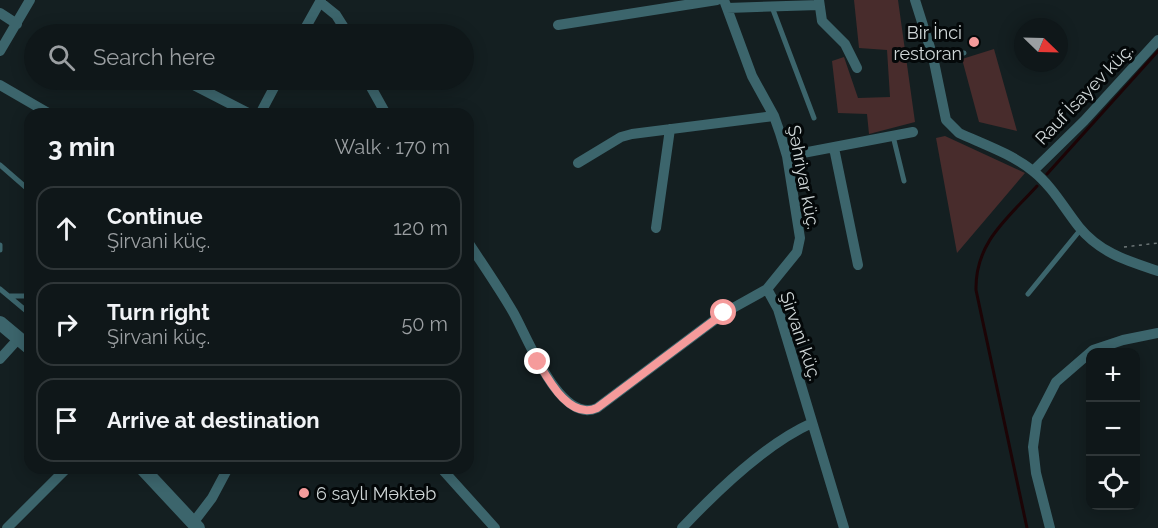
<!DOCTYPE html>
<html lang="en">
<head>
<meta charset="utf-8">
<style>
	body { margin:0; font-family:Raleway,sans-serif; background:#182022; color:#f1f3f6 }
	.controls { position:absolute; right:18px; bottom:18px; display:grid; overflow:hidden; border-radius:12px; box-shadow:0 3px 15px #0003 }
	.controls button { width:54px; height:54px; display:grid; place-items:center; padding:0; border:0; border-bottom:2px solid #2f3638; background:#0f1719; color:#f1f3f6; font:30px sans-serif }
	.compass { position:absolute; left:1014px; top:18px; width:54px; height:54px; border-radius:50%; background:#0f1719; box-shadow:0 3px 15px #0003; rotate:113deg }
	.stop { position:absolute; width:18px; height:18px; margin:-14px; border:4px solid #f59b9b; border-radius:50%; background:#fff }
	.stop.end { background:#f59b9b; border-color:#fff; box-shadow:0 2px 6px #0008 }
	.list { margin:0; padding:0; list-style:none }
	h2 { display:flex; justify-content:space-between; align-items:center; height:78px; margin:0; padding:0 24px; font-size:26px }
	h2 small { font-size:20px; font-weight:400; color:#9b9fa2 }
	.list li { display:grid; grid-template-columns:39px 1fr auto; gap:18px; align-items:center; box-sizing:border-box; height:84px; margin:0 12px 12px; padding:0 12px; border:2px solid #2f3638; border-radius:18px }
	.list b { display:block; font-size:22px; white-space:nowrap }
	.list p { margin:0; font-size:20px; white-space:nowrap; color:#9b9fa2 }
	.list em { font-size:20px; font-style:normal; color:#9b9fa2 }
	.icon { flex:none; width:33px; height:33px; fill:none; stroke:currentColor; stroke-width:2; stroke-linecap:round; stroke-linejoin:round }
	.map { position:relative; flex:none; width:1158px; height:528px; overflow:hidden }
	.search { position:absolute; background:#0f1719; box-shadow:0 3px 15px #0003; left:24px; top:24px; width:450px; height:66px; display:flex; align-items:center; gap:15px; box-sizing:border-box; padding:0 21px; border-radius:33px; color:#9b9fa2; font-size:22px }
	.panel { position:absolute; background:#0f1719; box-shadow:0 3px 15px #0003; left:24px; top:108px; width:450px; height:366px; border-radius:18px }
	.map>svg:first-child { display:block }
	.green { fill:#482c2c }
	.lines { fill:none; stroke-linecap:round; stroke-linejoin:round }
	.stream { stroke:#1c0406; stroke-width:3 }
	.path { stroke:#70797a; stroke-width:1.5; stroke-dasharray:3 4.5; stroke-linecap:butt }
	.service { stroke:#3c656c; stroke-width:5 }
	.minor { stroke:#3c656c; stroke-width:10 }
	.tertiary { stroke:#3c656c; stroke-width:14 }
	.route { stroke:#f59b9b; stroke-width:8 }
	.poi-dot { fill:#f59b9b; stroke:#040809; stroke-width:2 }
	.labels { text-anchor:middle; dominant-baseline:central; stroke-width:6; stroke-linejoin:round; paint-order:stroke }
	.poi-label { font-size:18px; fill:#cfd6d7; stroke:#040809; text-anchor:end }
	.street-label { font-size:18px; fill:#cfd6d7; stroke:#040809 }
</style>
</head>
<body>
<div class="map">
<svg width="1158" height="528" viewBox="0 0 1158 528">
	<rect width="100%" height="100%" fill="#141f21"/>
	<!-- green -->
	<path class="green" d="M854,0H898L915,122L869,134L867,114L838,113L832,61L844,57L858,98L890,97L887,50L859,48Z
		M994,49L1017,131L979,122L962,59Z
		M945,136L1025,173L957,253L936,138Z"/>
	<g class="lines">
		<!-- stream -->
		<path class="stream" d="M1047,174L1158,51
			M1027,528L976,290C975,242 1008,218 1037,186"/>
		<!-- path -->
		<path class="path" d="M1124,247L1158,243"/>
		<!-- service -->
		<path class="service" d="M772,7L814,118
			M933,57L964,53
			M893,136L904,181
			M0,165L30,191
			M0,245V250
			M0,289L30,314
			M1028,294L1081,229
			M9,296H30"/>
		<!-- minor -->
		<path class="minor" d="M724,0L752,76L774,116L780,133L787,156L800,238L797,252L767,289
			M819,0L822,21L845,44L857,68
			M915,0L933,57L946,120L959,133C983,144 1012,154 1033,171C1052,186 1064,208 1079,227C1100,253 1128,261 1158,271
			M320,2L336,15L348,34
			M727,8L819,5
			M0,13L17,24
			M558,25L717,0
			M302,34L321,0
			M0,51L30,0
			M184,80L250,114
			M367,80L386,114
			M0,85L50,114
			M260,114L278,80
			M834,148L858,265
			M787,156L913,132
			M578,163L621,137L632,134L774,116
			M1033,171L1084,121L1158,40
			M656,228L670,129
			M468,242C483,265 499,288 513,312C527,336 560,425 597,408L724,313L767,289L778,309L844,528
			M0,359L19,338
			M441,468L495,528
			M193,523L212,498L228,468
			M7,528L67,468
			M682,528C717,491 765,444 812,423
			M1050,528L1036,473L1033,447L1037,419L1056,382L1093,350L1123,340L1158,333"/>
		<!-- tertiary -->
		<path class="tertiary" d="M0,323L30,348
			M142,468L198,528"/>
	</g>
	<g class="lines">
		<!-- route -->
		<path class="route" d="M538,362C549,381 570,420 597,408L724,313"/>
	</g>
	<!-- markers -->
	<g class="poi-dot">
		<circle cx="974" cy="42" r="6"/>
		<circle cx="304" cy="493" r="6"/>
	</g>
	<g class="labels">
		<!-- poi labels -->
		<g class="poi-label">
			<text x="962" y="32">Bir İnci<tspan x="962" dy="21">restoran</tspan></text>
			<text x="316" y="493" text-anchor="start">6 saylı Məktəb</text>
		</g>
		<!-- street labels -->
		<g class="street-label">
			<text transform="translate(1084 94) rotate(-46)">Rauf İsayev küç.</text>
			<text transform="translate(804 177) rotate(79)">Şəhriyar küç.</text>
			<text transform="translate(801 336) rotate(71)">Şirvani küç.</text>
		</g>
	</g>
</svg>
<div class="controls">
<button>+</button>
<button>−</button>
<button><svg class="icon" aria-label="locate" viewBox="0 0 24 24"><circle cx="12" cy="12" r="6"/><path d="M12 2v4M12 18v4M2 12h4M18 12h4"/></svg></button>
</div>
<svg class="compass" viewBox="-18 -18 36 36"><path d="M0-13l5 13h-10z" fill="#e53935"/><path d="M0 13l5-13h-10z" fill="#9b9fa2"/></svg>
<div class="stop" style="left:724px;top:313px"></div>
<div class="stop end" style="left:538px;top:362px"></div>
<div class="search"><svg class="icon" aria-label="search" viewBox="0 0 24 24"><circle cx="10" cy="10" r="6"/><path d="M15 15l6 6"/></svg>Search here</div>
<section class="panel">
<h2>3 min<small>Walk · 170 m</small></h2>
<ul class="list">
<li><svg class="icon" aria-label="ahead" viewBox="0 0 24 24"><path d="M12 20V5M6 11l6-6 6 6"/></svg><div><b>Continue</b><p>Şirvani küç.</p></div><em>120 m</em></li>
<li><svg class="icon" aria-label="right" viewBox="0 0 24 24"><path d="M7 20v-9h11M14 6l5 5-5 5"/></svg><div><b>Turn right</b><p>Şirvani küç.</p></div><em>50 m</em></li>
<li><svg class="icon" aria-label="arrive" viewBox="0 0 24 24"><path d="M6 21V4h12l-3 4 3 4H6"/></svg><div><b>Arrive at destination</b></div></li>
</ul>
</section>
</div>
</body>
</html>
